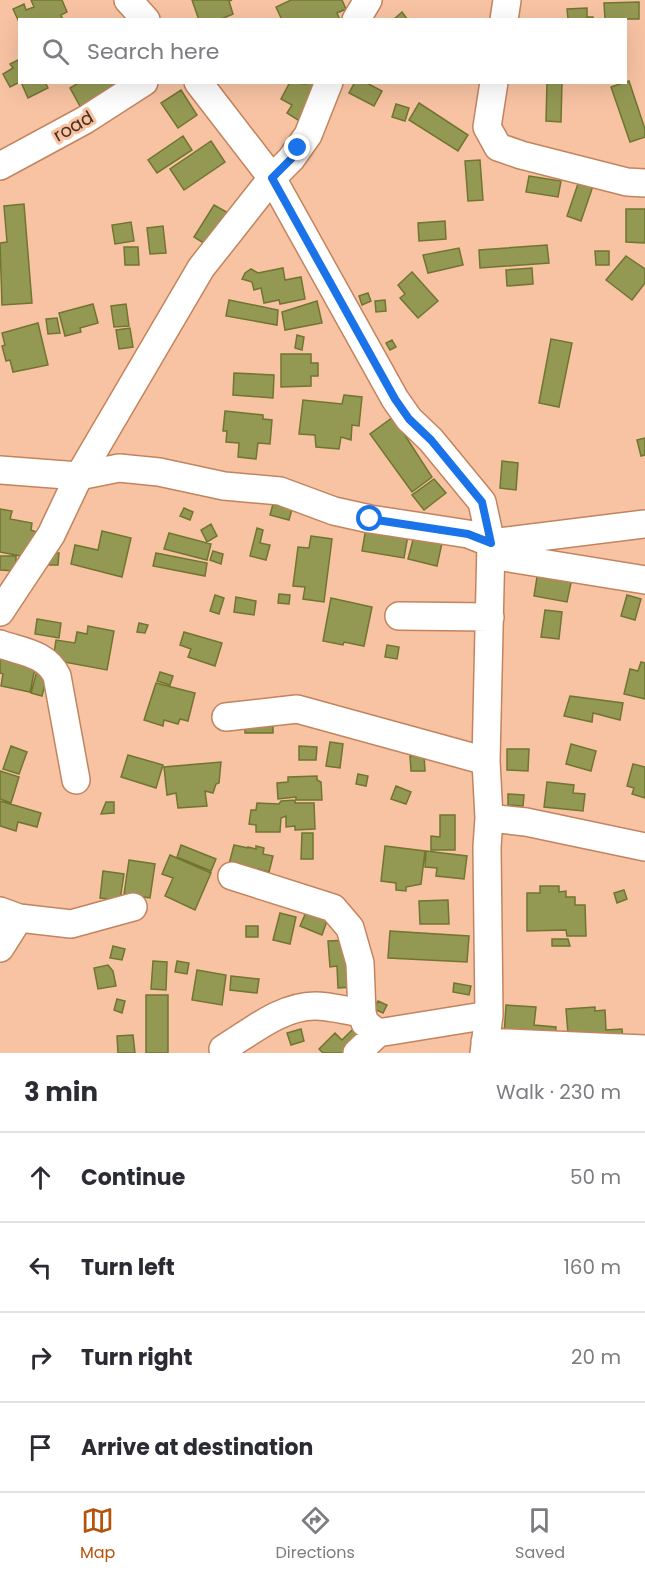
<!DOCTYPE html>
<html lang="en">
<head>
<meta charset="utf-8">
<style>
	body { margin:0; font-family:Poppins,sans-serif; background:#f7f7f7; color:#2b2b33 }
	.stop { position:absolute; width:18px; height:18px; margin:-14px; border:4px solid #1a73e8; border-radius:50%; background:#fff }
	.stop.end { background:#1a73e8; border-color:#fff; box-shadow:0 2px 6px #0008 }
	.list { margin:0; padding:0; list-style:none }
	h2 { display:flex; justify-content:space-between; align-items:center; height:78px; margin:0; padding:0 24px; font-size:26px }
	h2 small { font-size:20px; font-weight:400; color:#7c7c81 }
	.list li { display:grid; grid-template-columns:39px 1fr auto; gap:18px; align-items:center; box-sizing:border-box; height:90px; padding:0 24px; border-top:2px solid #e1e1e2 }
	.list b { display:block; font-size:22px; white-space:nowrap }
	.list em { font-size:20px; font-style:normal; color:#7c7c81 }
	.icon { flex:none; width:33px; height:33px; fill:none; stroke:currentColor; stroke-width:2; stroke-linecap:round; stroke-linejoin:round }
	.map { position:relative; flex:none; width:645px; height:1053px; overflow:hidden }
	.search { position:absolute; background:#fff; box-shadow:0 6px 24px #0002; left:18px; right:18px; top:18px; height:66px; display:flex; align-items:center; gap:15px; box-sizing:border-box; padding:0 21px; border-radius:0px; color:#7c7c81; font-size:22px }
	.sheet { height:438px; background:#fff }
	nav { display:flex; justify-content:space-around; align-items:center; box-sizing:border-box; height:84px; border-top:2px solid #e1e1e2; background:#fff; font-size:16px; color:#7c7c81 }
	nav a { display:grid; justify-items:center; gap:3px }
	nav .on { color:#b45309 }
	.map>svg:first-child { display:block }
	.building { fill:#939853; stroke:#71752f; stroke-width:1.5 }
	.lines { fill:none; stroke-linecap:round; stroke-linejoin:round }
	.minor-casing { stroke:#c2845e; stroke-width:30 }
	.minor { stroke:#fff; stroke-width:27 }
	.route { stroke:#1a73e8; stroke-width:8 }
	.labels { text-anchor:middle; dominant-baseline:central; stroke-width:6; stroke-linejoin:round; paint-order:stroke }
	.street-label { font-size:18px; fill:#4b3020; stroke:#f8c3a3 }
</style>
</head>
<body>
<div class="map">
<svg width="645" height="1053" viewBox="0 0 645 1053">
	<rect width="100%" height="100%" fill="#f8c3a3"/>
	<!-- building -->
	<path class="building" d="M31,0H62L67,12L61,15L63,20H20V24L13,9L24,4L26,10L34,7Z
		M192,0H232L229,1L233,14L219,20H199Z
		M291,0H342L346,9L337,13L340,20H282L276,7Z
		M639,2V19H605L604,3Z
		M587,8V17H593V20H558L568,19L567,9Z
		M402,12L408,20H393Z
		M20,59V82L10,87L3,74L13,68L10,64Z
		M629,81L645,129V137L630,142L611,87Z
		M21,82H45L48,88L28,98Z
		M80,82H126L81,108L70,88Z
		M290,82L305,84L313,82L322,87L301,122L287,113L292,105L281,99Z
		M355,82H365L382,91L374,106L349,93Z
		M547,82H562L561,122L546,121Z
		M181,90L197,115L178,128L161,103Z
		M419,103L468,135L458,151L409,120Z
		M396,104L409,108L405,121L392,117Z
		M183,136L192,150L157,173L148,160Z
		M211,141L225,162L184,190L170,169Z
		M480,160L483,200L468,201L465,161Z
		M529,176L561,181L558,197L526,192Z
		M580,178L594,183L581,221L567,216Z
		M24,204L32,303L2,305L0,243L7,242L4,206Z
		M214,205L230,214L210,247L194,237Z
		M626,209H645V243L626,242Z
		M445,221L446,239L419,241L418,223Z
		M131,222L134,241L115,244L112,225Z
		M163,226L166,253L150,254L147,228Z
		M547,245L549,263L480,268L479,250Z
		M124,247H138L139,265H125Z
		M459,248L463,265L428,273L423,255Z
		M595,251H609V265H596Z
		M626,256L645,269V283L632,300L606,280Z
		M283,268L285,280L301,277L305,299L280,304L279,300L264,303L261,288L254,290L252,282L242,279L245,273L251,269L258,273Z
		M532,268L533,284L507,286L506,270Z
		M412,272L438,301L418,318L400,298L405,294L398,285Z
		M368,293L371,301L362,305L359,296Z
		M229,300L278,310L277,325L226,316Z
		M385,300L386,311L376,312L375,301Z
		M317,301L322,323L285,330L282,312Z
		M93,304L98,323L80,328L81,332L65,336L59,313Z
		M126,304L129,326L114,327L111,306Z
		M57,318L60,333L48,334L46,319Z
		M38,323L48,365L13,372L10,360L6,361L2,346L5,345L2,333Z
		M130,328L133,347L119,349L116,330Z
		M297,335L304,337L302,350L295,348Z
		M551,339L572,343L559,407L539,403Z
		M392,340L396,347L390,350L386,343Z
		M281,354H311V363H318V376H311V386L281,387Z
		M234,373L274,375L273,398L233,395Z
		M344,395L362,397L359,426L352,425L351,440L341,437L339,449L316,447L315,435L299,434L303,400L342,404Z
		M225,411L263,415V419L272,420L270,444L258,443L256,459L238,457L239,443L226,442L227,431H223Z
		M393,417L432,477L412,492L370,434Z
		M645,438V455L641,456L637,440Z
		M502,461L518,463L516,490L500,488Z
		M434,479L446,493L424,510L412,495Z
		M273,504L292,509L289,520L270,515Z
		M184,508L193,512L190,520L180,516Z
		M0,509L12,511L10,519L32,523L31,530L36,532L31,558L0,552Z
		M211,524L217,536L207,542L201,530Z
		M257,528L263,530L260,543L270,545L266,560L250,556Z
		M366,528L408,535L404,558L362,551Z
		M102,531L131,538L122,577L71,564L75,545L98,550Z
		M169,533L211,544L207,560L164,549Z
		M311,536L332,539L324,602L303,599L305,587L293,586L298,547L309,548Z
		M414,536L442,543L437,566L408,559Z
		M213,551L223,554L221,564L210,560Z
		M46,553H59L58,565H46Z
		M156,553L207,563L205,576L153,566Z
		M0,556H16V571L0,570Z
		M538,571L572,578L567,602L534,596Z
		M279,594L290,595L289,604L278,603Z
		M215,595L224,598L219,614L210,611Z
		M627,595L641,599L635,620L621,616Z
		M236,597L256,601L254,615L234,612Z
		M331,598L372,607L364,646L344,642L343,645L323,641Z
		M545,610L562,612L559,639L541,637Z
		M37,619L61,623L59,638L35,634Z
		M139,623L148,625L145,633L137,632Z
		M88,626L114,631L107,670L53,660L56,640L75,643L77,632L87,634Z
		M184,632L222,643L215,666L188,657L191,649L180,645Z
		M387,645L399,647L397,659L385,657Z
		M0,657L36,664L30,692L1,686L3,674L0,673Z
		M641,662L645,663V699L624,694L630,669L638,671Z
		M38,667L49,669L42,696L31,693Z
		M160,672L173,676L170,685L157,681Z
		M156,683L195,693L188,721L180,719L178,724L164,720L163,726L144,720Z
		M570,696L623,703L620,720L593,713L592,722L564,716Z
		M245,721H273V733H245Z
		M330,742L343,744L340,768L326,766Z
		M571,744L596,751L591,771L566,764Z
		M11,746L27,752L19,774L3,769Z
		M299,746L317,747L316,760H299Z
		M507,749H529L528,771L507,770Z
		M128,755L163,765L156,788L121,777Z
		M424,755L425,771H411L410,756Z
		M221,762L219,783L216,784L213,793L205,791L207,806L178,808L176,793L167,795L164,767Z
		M633,764L645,767V798L632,794L634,788L627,786Z
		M0,771L19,777L11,803L0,799Z
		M358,774L368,776L366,786L356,784Z
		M317,776V780L321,782L322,800H296V797L278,799L277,783L288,782V777Z
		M547,782L574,785L573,793L585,794L583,811L544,807Z
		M396,786L411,792L406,804L391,799Z
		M508,794L524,795L523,806L508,805Z
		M295,800V803H314L315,829L295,830V826L286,827V816L281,818L280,832H256V825L249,824L251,810H256L257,803L279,804L281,801Z
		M0,801L41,813L37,827L18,822L16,831L0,826Z
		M106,802H114V813L101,814Z
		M440,815H455V850H431V836L440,837Z
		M302,833H313V859H301Z
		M181,845L216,859L211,871L177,857Z
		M234,845L248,848V847L256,849V846L264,848L263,854L273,856L269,872L258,869L256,877L229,864Z
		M385,846L425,851L421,884L406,887V891L396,890V883L381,881Z
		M426,851L467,856L464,879L436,876L437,868L425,867Z
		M170,855L211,873L195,910L165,896L173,878L162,874Z
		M129,860L155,864L150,898L124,894Z
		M103,871L124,874L120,900L100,898Z
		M540,886H559V892L566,891V897H575V905H585L586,936H567L566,930L527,931V893H540Z
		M624,890L627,899L617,903L614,893Z
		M448,900L449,924H420L419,901Z
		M307,910L328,918L322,935L300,926Z
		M280,913L296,917L290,944L273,940Z
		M246,926H258V937H246Z
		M390,931L469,936L467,962L388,958Z
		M552,939H568L570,946H552Z
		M349,940L352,987L338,988L337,966L330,967L328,941Z
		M113,946L125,949L122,960L110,958Z
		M153,961L167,962L166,990L151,989Z
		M177,961L189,963L187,974L175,972Z
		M108,965L113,971L116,986L98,989L94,968Z
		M197,970L226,975L222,1005L192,1000Z
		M231,976L259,979L257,993L230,990Z
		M454,983L471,986L469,995L453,992Z
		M146,995H168V1053H146Z
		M117,999L125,1001L122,1013L114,1010Z
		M378,1001L387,1005L383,1013L374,1009Z
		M506,1005L536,1007L534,1025L556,1027L555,1042L504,1037Z
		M595,1007V1011L605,1010L606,1030L622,1029L623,1041L568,1034L566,1009Z
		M354,1028L367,1041L354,1053H323L319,1049L335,1033L342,1040Z
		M301,1029L304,1041L291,1045L287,1033Z
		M133,1035L135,1053H118L117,1036Z"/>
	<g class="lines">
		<defs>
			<path id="minor" d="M128,0L146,20
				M356,20L368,0
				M504,20L507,0
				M198,82L272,178L395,399L409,419L431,440L482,502L491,543L486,761L489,818L487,847L489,1015L484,1053
				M494,82L487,127L498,147L521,155L627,182L645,183
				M0,166L85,120L144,82
				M0,470L79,476L119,468L159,472L224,486L280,491L334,511L370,519L468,534L491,543L645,524
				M491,555L645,580
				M0,612L51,535L79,476L201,268L272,178L291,159L308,135L329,82
				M399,616L490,617
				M0,644C22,652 46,653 57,676L76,780
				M226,717L297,709L486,761
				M489,818L526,822L645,847
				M232,876L333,908L350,928L360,963L362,1013L365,1023L378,1033
				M0,911L19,918L71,924L133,907
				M0,948L19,918
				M485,1042L645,1049
				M223,1049C251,1032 281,1006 315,1006C331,1006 347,1011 362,1013
				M357,1053L378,1033L489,1015"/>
		</defs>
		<!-- minor casing -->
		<use href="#minor" class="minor-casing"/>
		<!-- minor -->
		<use href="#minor" class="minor"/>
	</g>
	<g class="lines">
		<!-- route -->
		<path class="route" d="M298,148L291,159L272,178L395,399L409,419L431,440L482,502L491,543L468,534L370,519"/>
	</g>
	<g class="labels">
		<!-- street labels -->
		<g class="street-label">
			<text transform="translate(73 126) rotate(-30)">road</text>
		</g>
	</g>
</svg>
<div class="stop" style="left:370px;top:519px"></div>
<div class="stop end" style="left:298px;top:148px"></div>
<div class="search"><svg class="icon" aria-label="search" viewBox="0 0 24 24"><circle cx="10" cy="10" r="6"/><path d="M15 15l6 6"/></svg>Search here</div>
</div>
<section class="sheet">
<h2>3 min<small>Walk · 230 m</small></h2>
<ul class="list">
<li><svg class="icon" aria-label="ahead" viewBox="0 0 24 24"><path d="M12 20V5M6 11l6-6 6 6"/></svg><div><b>Continue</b></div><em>50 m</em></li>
<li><svg class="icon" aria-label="left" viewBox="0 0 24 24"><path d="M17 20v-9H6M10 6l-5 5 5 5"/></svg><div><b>Turn left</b></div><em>160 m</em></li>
<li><svg class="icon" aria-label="right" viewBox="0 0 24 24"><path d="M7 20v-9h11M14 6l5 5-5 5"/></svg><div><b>Turn right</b></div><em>20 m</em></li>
<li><svg class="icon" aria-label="arrive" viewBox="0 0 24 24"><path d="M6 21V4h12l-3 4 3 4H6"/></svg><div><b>Arrive at destination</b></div></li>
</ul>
</section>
<nav>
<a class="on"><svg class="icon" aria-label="map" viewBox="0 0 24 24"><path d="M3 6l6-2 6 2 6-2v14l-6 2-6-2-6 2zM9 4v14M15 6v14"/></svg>Map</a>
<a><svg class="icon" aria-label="directions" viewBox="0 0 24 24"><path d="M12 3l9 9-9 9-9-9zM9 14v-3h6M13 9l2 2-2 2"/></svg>Directions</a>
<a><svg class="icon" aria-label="saved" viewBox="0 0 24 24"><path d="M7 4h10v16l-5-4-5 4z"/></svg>Saved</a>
</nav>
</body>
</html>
